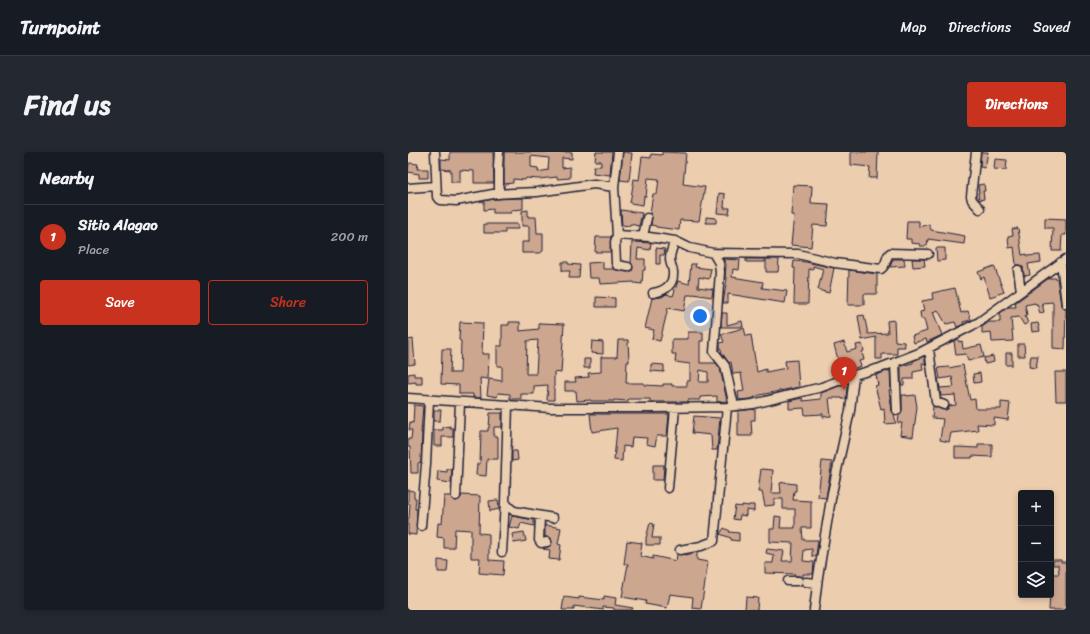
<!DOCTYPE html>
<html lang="en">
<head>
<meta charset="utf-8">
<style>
	body { margin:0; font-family:Sriracha,sans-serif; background:#242831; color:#f1f3f6 }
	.controls { position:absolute; right:12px; bottom:12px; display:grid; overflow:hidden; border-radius:4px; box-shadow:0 2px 6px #0003 }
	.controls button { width:36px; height:36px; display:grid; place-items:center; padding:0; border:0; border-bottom:1px solid #363941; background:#171b24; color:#f1f3f6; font:20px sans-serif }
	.you { position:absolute; left:292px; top:164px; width:14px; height:14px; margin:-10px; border:3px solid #fff; border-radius:50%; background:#1a73e8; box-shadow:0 0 0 6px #1a73e833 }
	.badge { display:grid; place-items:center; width:26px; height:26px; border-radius:50%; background:#c8321e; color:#fff; font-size:13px; font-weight:700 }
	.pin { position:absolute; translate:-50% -33px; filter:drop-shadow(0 1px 2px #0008) }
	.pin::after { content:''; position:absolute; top:21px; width:14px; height:12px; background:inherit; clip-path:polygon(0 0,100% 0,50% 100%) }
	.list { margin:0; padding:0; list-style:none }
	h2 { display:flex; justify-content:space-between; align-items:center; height:52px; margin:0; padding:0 16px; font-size:17px }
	h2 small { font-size:13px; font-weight:400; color:#9ea1a6 }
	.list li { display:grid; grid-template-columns:26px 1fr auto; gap:12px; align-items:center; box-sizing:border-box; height:64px; padding:0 16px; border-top:1px solid #363941 }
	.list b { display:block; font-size:15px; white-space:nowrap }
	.list p { margin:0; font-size:13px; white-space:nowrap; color:#9ea1a6 }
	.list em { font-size:13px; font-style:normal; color:#9ea1a6 }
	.actions { display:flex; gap:8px; padding:12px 16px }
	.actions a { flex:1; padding:9px 0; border:1px solid #c8321e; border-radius:4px; text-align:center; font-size:14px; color:#c8321e }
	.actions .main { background:#c8321e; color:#fff }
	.icon { flex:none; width:22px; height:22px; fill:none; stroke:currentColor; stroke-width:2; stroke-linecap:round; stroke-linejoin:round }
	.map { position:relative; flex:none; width:658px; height:458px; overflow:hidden; border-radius:4px }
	header { display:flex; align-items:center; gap:24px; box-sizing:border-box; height:56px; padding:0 20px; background:#171b24; border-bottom:1px solid #363941 }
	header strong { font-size:19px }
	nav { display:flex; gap:22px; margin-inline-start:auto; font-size:14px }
	.intro { display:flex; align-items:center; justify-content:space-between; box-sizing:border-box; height:96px; padding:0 24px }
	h1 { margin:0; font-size:28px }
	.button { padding:10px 18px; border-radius:4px; background:#c8321e; color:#fff; font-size:14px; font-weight:700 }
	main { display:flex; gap:24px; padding:0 24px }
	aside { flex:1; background:#171b24; border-radius:4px; box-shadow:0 2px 6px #0003 }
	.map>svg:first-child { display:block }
	.building { fill:#cda68f; stroke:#22223b; fill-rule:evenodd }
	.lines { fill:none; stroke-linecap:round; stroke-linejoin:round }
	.minor-casing { stroke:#22223b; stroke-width:11 }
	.minor { stroke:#eacfb1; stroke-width:8 }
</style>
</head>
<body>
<header>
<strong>Turnpoint</strong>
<nav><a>Map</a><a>Directions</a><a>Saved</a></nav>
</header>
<div class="intro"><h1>Find us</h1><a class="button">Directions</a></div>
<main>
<aside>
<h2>Nearby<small></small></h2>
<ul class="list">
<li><span class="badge">1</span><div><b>Sitio Alagao</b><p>Place</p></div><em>200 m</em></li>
</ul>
<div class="actions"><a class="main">Save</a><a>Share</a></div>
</aside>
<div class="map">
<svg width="658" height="458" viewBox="0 0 658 458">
	<rect width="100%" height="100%" fill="#eccdae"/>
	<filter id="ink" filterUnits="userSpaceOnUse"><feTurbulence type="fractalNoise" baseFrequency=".025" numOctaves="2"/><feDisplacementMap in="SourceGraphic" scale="8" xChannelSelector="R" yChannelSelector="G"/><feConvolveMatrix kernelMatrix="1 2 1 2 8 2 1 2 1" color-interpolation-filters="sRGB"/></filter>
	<g filter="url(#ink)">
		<!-- building -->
		<path class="building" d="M42,0H85L86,31H66V19L52,18V30H43V18L33,17V7L42,8Z
			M96,0H164V7L154,6V16L162,15V26L149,27V25L131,27L118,26L117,28L105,27V31L96,32ZM123,4L141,6L140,18L130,20V16L123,15Z
			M188,0H204L202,23L185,21L186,14H193V9H187Z
			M215,0L224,1L221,29L212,28Z
			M254,0L278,1L275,32L297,35L291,69L272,68L271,78L248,75V74L243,73L244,65L242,61L245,42H249L251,27L240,26L238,45L236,44L235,53L222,51L226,27L231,28L234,5L243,6V2L254,3Z
			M443,0H470L469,26H461L462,15L443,13Z
			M573,0H580L577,16L572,15Z
			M587,7L599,8L598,18L586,17Z
			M1,11L10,12L9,17H20V26H11V22L0,20Z
			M576,32L577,39H575L576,47L571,48L570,41H571L570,33Z
			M385,33L404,34L403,51L421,52L419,74L405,73L403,95L383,93L386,63H383Z
			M311,41L317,42L316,56H322L321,62L309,61Z
			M115,46V57L103,58V61H85V57L76,58V49L86,47Z
			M120,58V65H128L129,81H135V99L132,101H114V90H121V74H114V59Z
			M213,58L234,61L231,74L222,72V74L214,73Z
			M298,65L308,66V71H298Z
			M637,66L658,67V83H654L653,99H644L645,76H637Z
			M499,69H511V75L521,72L523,78L557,84L556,92L520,87L519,94H512V92L503,91V87H498Z
			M76,72H110V77H97V81H76Z
			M610,76L614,103L619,102V104L632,103L633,110L620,112L622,123L616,124L615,115L612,113H608L606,95L601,96L600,84L605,83L604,77Z
			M188,85H203L202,100H187Z
			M224,90L243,91L242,98L230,96L229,107H237V118H235L234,132L226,131V130L192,132L191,126H181L180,111L195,110V117H205L219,120L224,119L225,116L223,111Z
			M248,96L257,97L256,103H252V112H248Z
			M528,96H537V108L529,109Z
			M315,107L332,108L331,118L325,117L324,125L355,130L354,136L379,139L377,151L320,142V151H315L319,126H317L318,112Z
			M338,107H357V110H338Z
			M358,107H371L370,120H358Z
			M485,107H496L497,114L482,115Z
			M504,107H516L517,114L505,115Z
			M386,109L398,110L426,116L421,141L410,138L415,117L405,114V118L401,117L400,152H386L387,116H385Z
			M154,110H160V112L172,113L171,126H161L162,119H154Z
			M283,112H288L287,115L303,117L301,127L291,125L290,135L305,137L304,145L285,142L284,143H279L276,159L260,156L252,189L244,187L246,178L237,176L244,146L254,145L258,142L265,144L270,129L281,132Z
			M586,114L596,140L582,145L576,125L573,127L570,120Z
			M441,118L469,122V142H456V153H440Z
			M641,126H649L653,153L654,156L658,157L657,197L645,196V150L634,151L636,160L632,161L629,152H627V151L617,153L619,163L617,164L620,171L616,173L611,165L603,166L605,189L584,190L583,180L574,181V175L581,170H592V161L600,155H608L607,151Z
			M547,136L553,161L560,159L563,168L555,170L556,172L549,175L547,170L538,172L530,158L525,160L534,183L519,190L518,187L506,191L504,184L519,179L516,167H513L512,160L516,159L514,149L525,147L524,141Z
			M188,145L207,146V155H188Z
			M314,161H319V173L334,169L335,175H313Z
			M456,163L460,182L480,181L479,169L486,168L487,189L496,190L497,195H489V202H474V207H468V185L454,188L450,164Z
			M52,170L75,171L74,202H81L80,227L72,226L73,246L65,245V242H51V233L33,232L34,197H43L42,221H52L53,189L51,188Z
			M101,170H112V179L131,177V171L156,172L153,221L146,220V248H139L140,233L126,234V242H113V247H102V242L90,241L89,245L79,243L81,227L94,229V214H89V194H94V173H101ZM130,188L128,222H118L119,189Z
			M630,171L632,179L624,180L623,172Z
			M336,176L338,184L343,183L349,220L358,217V220L378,216L377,209L389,208L391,235L352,243L343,247L331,248L330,240L336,239L333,221L325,222L323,210L321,211L314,201L312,194V191L316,190L313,182Z
			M280,180H295V189H292V211H308L312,216L319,249L309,250V244L292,245V248H280V250H242V247H220V249L206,248V249H183V248L169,249L168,239H157V230H168L167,226L181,225L180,221L193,220V205H209L210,188H220L221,210H219L218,231H236V233L255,234V232H264V234H279V229H282V212L267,210L268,202H264V187H280ZM292,218L300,220V230H291Z
			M5,187L7,212L0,213V188Z
			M550,187L551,190L554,189L555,197L573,193L576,205L560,209L558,202L548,203L546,189Z
			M184,189L195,190V202L183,201Z
			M436,190L439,200L449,197L448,193L454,192L456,199L454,200L456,208L451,209L453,214L429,222L426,213L431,211L426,193Z
			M610,192H616L617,204H610Z
			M598,201H604V213H598Z
			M516,204L518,214L516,211H514L515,218L505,220V227H496V233H493V214L505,211V209Z
			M585,204L586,210L577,212L576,206Z
			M623,204H630L628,216L621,215Z
			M176,207H182V216H176Z
			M243,212L256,213V220L243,219Z
			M555,213L562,248L567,247L568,257H593V250L602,251L600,268L586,266V273L569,272L570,278L543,281L541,290L532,288L535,267L524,266L525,254L537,258L540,257L541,254L548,253L547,243L533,244L530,226L532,236L546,235L544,225L532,227L530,216L541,215V216Z
			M482,218L483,238H481L484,259L486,262L488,271L477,272L476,256L473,257L467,234L470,233L468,223Z
			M647,220H658V249H648Z
			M6,221V224H14V232H8V230L0,231V222Z
			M572,221L573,230L566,231L565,222Z
			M431,234H439L438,247H434V246H421L423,264L415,265V262L397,263L396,256L381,257V249L394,246L395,249L413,247V241Z
			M494,243H499V244L507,243L509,255L505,285L492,283L494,271H490L491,263L494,258Z
			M6,253L15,254L13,281H14L13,310L10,311V321H3L2,295H0V287H3L4,278H1L2,270L5,271Z
			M347,257V268H343L344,284H330V259Z
			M26,258H33L32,269H26Z
			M82,261H94V275H86V285H90V307H79L78,324L68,323L69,312H72L73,279H80V276H81Z
			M182,262H261L259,284H249L247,294L238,292L239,286L224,285L223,295L215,294L214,309L206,308L209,276L184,280Z
			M286,264L312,266L309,298H304L303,283L284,281Z
			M42,274V276H45V285H34V294H26V278H35V275Z
			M570,292H584V305L564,304V306H547V295L570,296Z
			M104,299H109L110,308L104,309Z
			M414,309L424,310L418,346L410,345Z
			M245,313H256L255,328H245Z
			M39,317H44L43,331L29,329L30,319L39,320Z
			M353,317L365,318L363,341H373L372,331L378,330L379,331L388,332V339H386L385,348L403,349V376H394L395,388H410L408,404H404V397L396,398L395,409L406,410L405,422H395V426L392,424H386L387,422L357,421V411H365L366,403L358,401L359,397L376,399L374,409H384L385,391L362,390V377H366L367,364L373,365L372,376H387V357H375V347H366V353L357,354L354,340H350Z
			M0,338L6,339V346H8L7,357H9L8,383L0,382V366H1L2,352H0Z
			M54,343L72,344L71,381L81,382V408L96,409L95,423L71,421L72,406H63V378L47,377L46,396H36V386L29,385L30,371L34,372L36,344H43L45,348L48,349L52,347Z
			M90,348L91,357L82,359L81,349Z
			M334,353L341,354V353H346V359L338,358V364L332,363L331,368L325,367L327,354L334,355Z
			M104,364L126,368V374L113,371L111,377L101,375Z
			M242,371L246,372L244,386H252V393H238V386Z
			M137,373L153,376L150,392L153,393L151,408L141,407L142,398L135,397L142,394L144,392L143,386L137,385Z
			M316,376L322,379L321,380L331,381V389L323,388V386L312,382Z
			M116,380L118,389L106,391L104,382Z
			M219,389L234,391L232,404L245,407V404L268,409L269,402L283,403V401L289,400V408L300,410L293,457L284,456L285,445L262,442L259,456L237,452L238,449L214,445L220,412H216Z
			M30,408L40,409L39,420H30Z
			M645,408H653V410H658V458H641L643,422H651L650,413H645Z
			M196,444L208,446L207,453L225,456L224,458H206V456L195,455V458L166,454V458H154L156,445L171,447V445L196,448Z
			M338,445L350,446L349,458H337Z"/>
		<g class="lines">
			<defs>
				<path id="minor" d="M27,0L29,45L33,48L48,49L85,42L129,40L186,32L206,35
					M91,0L90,15L91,17V42
					M210,0L206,35L209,83L241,85L267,89L282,96L305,101L390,102L427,111L473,117C480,112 477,105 482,101L520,102
					M568,0L563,44L564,48L572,57
					M0,36L28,34
					M209,83L207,90L208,111L209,113L220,115
					M235,84L239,66
					M305,101L311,111L312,120L306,200L317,214L326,254
					M653,110L658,152
					M610,118L613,139
					M245,141C257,139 266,133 265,120C265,116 262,112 262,107C262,101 265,94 267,89
					M521,197L528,250L536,253
					M487,210L489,258
					M0,246L143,256H246L319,255L345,252L414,235L446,223L472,216L511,201L571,170L637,122L658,107
					M100,253L97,350L101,355L106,359L145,366
					M260,336L267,256
					M48,344L52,251
					M132,364L131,388L133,391L139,390
					M13,374L18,312L21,248
					M272,398L293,394L306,389L319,255
					M94,400L97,350
					M380,429H390
					M398,430L409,431
					M406,458L410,425L424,341L442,259L446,223"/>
			</defs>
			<!-- minor casing -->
			<use href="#minor" class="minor-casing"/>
			<!-- minor -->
			<use href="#minor" class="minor"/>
		</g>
	</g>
</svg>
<div class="controls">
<button>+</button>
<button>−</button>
<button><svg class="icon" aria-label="layers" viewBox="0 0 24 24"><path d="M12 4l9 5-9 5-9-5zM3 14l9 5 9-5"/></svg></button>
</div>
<div class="you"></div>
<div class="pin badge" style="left:436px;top:238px">1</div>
</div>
</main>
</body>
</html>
